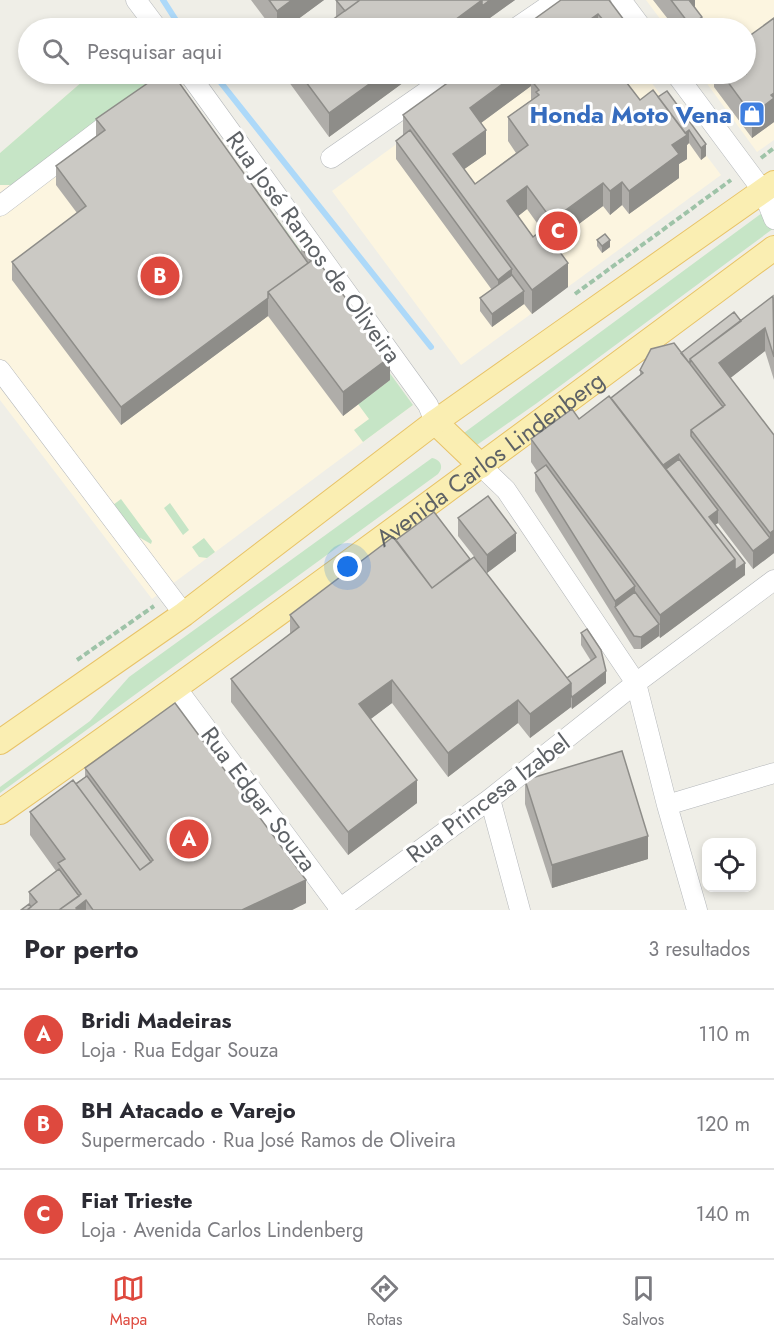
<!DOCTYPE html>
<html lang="pt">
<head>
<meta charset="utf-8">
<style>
	body { margin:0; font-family:Jost,sans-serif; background:#f7f7f7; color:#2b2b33 }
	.controls { position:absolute; right:18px; bottom:18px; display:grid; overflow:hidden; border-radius:12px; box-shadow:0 3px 9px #0003 }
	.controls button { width:54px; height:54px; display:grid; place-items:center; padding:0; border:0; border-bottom:2px solid #e1e1e2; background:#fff; color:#2b2b33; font:30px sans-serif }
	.you { position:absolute; left:348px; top:567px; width:21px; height:21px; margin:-15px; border:4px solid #fff; border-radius:50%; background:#1a73e8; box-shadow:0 0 0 9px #1a73e833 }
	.badge { display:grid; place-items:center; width:39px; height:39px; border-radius:50%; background:#de493e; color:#fff; font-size:20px; font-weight:700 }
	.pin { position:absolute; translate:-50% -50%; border:3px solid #fff; box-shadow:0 2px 6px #0006 }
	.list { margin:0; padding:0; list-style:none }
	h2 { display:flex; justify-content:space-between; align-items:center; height:78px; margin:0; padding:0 24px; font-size:26px }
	h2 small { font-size:20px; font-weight:400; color:#7c7c81 }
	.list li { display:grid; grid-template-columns:39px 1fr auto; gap:18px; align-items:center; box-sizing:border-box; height:90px; padding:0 24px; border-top:2px solid #e1e1e2 }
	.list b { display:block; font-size:22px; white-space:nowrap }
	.list p { margin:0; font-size:20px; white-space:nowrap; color:#7c7c81 }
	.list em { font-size:20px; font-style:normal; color:#7c7c81 }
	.icon { flex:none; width:33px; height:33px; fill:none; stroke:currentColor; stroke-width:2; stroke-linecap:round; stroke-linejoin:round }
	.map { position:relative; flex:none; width:774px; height:910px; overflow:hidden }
	.search { position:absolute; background:#fff; box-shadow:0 3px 9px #0003; left:18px; right:18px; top:18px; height:66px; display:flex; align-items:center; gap:15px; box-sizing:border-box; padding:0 21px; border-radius:33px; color:#7c7c81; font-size:22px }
	.sheet { height:348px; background:#fff }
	nav { display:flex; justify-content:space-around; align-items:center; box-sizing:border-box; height:84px; border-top:2px solid #e1e1e2; background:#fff; font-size:16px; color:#7c7c81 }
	nav a { display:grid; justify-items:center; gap:3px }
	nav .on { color:#de493e }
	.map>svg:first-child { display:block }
	.commercial { fill:#fcf5e0 }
	.green { fill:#c6e5c6 }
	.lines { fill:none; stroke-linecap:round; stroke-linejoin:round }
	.stream { stroke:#add9f9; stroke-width:6 }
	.minor-casing { stroke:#b4b7ba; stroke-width:21 }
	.major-casing { stroke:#e8c367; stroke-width:26 }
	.path { stroke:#9ec3a8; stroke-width:4; stroke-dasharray:6 3; stroke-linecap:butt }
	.minor { stroke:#fff; stroke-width:20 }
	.major { stroke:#faeeb2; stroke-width:24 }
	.wall { fill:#afada9; fill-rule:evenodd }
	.shaded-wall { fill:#8e8d89 }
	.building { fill:#cbc9c4; stroke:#8e8d89; stroke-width:1.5 }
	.labels { text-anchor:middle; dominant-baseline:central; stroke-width:6; stroke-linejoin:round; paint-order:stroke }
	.shop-label { font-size:24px; font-weight:bold; fill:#366cbe; stroke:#fff; text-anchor:end }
	.street-label { font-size:24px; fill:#5e6266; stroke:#fff }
</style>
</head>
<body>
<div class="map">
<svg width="774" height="910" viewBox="0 0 774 910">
	<rect width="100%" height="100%" fill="#efeee7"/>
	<!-- commercial -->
	<path class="commercial" d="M646,0H774V140L757,152L700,74H746V28H667Z
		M91,74L413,405L152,599L0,400V153Z
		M493,74H645L721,175L461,365L332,191Z"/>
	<!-- green -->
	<path class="green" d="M91,74H172L413,405L363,442L354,430L369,419L358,404L390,380L169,86L15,185H0V153Z
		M774,204V228L537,403L474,447L457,438Z
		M432,458C441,460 444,467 438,474L0,793V787L90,721L129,677Z
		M121,499L152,541L151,544L137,536L113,505Z
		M170,503L189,530L183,535L164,508Z
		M204,538L215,552L207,558L199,557L192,547Z"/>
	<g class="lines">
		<!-- stream -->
		<path class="stream" d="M163,0L181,28
			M214,74L431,347"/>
		<defs>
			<path id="minor" d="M136,0L157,28
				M621,0L642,28
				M516,28L557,0
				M189,74L428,405L435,422
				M676,74L763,191L774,219
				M331,158L452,74
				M0,206L117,117
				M0,370L184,614
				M481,466L506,490L636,683L667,805L697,910
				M177,689L341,910
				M490,799L520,910
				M667,805L774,773
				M338,910L490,799L636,683L774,580"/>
			<g id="major">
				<path d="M435,422L481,466"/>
				<path d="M0,742L184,614L435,422L774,183"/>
				<path id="s1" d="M0,812C262,629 518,438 774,248"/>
			</g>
		</defs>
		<!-- minor casing -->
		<use href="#minor" class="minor-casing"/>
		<!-- major casing -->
		<use href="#major" class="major-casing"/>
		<!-- path -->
		<path class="path" d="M761,158L774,148
			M575,294L731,180
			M77,660L154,606"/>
		<!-- minor -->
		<use href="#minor" class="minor"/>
		<!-- major -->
		<use href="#major" class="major"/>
	</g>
	<!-- wall -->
	<path class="wall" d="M251,0H324L286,28H272Z
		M336,0H515L476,28L336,18Z
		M609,0L630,28H522Z
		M653,0H695V7L702,28H675Z
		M774,18V122L752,138L714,87V74H746L748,37Z
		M286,74H415L329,137L286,78Z
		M460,74H620L640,100L658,97L667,91L706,156L701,160L689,143L687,145V159L679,164V178L629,214L622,205L610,215L603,206L553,243L568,287L532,314L524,304L492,327L480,311V298L492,290L396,159V141L403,136V115ZM531,86V100L508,117V141L516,153L475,184L464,169L486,154L481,123ZM527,209L542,230L533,237L518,216Z
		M96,119L301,252V247L305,244L390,380L343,416L268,316L121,425L12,280V262L77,213L56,185V166L96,136Z
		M597,240L610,247L602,253L597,246Z
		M774,297V380L765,351L730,378L774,435V553L753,569L718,523L715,525L745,575L660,638L659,636L641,649H634L535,491V473L537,471L531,462V439L579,419L611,398L640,375V370L681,353L741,321Z
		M458,518L516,551L487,573L458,536Z
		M396,540L470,559L567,678L591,661L581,645V633L587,629L606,683L572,709L571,707L530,738L518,723L448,777L392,703L370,719L417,803L348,855L231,702V679L290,634V615Z
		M85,768L306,903L292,910H21L29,904V892L56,871L30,835V812L85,777Z
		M525,780L648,859L552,888L525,804Z"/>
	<!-- shaded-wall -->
	<path class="shaded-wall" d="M292,0H324L286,28H277V11Z
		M482,0H515L476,28H444Z
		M688,0H695V16Z
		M598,14V28H578Z
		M702,17V28H690V25Z
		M383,74H415L329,137V113Z
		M516,74H549L531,80V86L470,131V108Z
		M774,93V122L752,138V115Z
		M486,130V154L453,177V154Z
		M689,130V143L687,145V159L679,164V178L629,214V191L672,145Z
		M706,144V156L701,160V148Z
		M622,182V205L610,215V191Z
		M603,183V206L552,244V220Z
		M527,186V209L507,225V201Z
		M610,240V247L602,253V246Z
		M568,263V287L532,314V290Z
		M512,269V287L498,298V280Z
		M524,291V304L492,327V314Z
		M268,298V316L121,425V407Z
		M765,328V351L719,387V363Z
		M390,357V380L343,416V392Z
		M679,454V472L661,467Z
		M718,510V523L709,529V517Z
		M774,530V553L753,569V551L770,538V533Z
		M516,533V551L487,573V555Z
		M735,559L745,563V575L660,638V615Z
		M635,586V605L615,607V601Z
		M659,624V636L641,649V637Z
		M606,671V683L572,709V697Z
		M392,680V703L359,728V704Z
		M571,683V707L530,738V714Z
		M518,700V723L448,777V753Z
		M417,780V803L348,855V832Z
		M648,836V859L552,888V865Z
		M306,880V903L292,910H242Z
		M86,900V910H67Z"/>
	<!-- building -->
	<path class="building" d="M269,0H292L277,11Z
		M336,0H360L345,11Z
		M360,0H482L444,28H321Z
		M482,0H490L482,6Z
		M561,0H609L630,28H610L598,14L578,28H522Z
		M671,0H689L702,17L690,25Z
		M774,18V93L771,95L774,98L752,115L722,74H746V43L750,40L748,37Z
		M161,74H173L308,263L268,292V298L121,407L12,262L86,206L56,166L105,130L96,119Z
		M300,74H383L329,113Z
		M460,74H516L470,108L486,130L453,154L475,184L528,145L508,117L539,95L536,92L539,90L531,80L540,74H620L640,100L653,90L687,135L672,145L679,154L629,191L622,182L610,191L603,183L552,220L527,186L507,201L533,237L543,229L568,263L532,290L403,115Z
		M667,91L706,144L701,148L689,130L685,133L658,97Z
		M410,130L512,269L498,280L396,141Z
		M605,234L610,240L602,246L597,240Z
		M305,244L390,357L343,392L268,292L311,261L301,247Z
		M512,275L524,291L492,314L480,298Z
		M773,296L774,357L765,328L719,363L774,435V530L770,533L691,430L725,405L690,359Z
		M734,312L741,321L690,359V364L681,353Z
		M674,343L723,407L691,430V436L770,538L753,551L679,454L663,465L611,398L643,373L640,370L651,349Z
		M609,396L735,559L660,615L531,439L572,409L579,419Z
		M679,459L718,510L709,517L745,563L735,570V559L666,469Z
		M546,465L635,586L615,601L535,473Z
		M488,496L516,533L487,555L458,518Z
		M434,512L470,559L432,588L396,540Z
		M393,537L432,588L474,557L571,683L530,714L518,700L448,753L392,680L359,704L417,780L348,832L231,679L299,627L290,615Z
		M635,592L659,624L641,637L634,636L615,607Z
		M587,629L601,650L606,671L572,697L571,695V683L567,678L596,657L581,633Z
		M175,703L306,880L242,910H93L86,900L76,908L77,910H59L81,894L58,863L65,859L30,812L73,780L140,870L153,860L85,768Z
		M622,751L648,836L552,865L525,780Z
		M87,776L151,862L140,870L76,784Z
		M59,869L79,896L59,910H27L37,902L29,892Z
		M29,904L31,907L27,910H21Z"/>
	<!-- icons -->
	<defs>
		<symbol id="shop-square" viewBox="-11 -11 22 22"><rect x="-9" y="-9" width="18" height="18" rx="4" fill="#3f7fe0" stroke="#fff"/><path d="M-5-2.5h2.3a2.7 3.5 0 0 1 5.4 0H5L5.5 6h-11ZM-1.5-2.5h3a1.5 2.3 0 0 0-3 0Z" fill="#fff"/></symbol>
	</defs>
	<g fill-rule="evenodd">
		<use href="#shop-square" x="737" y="99" width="30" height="30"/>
	</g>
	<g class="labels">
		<!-- shop labels -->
		<g class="shop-label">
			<text x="732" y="114">Honda Moto Vena</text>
		</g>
		<!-- street labels -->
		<g class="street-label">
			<text transform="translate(314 247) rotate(54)">Rua José Ramos de Oliveira</text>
			<text stroke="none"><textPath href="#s1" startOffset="604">Avenida Carlos Lindenberg</textPath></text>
			<text transform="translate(488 798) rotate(-37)">Rua Princesa Izabel</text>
			<text transform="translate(259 799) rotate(53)">Rua Edgar Souza</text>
		</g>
	</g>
</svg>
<div class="controls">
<button><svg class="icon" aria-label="locate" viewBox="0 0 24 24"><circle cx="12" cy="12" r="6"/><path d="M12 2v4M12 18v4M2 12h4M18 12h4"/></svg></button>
</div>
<div class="you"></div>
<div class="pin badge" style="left:189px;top:839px">A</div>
<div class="pin badge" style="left:160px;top:276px">B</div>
<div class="pin badge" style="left:558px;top:231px">C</div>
<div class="search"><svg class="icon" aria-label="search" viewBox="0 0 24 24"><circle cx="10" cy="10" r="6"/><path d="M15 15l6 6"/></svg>Pesquisar aqui</div>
</div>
<section class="sheet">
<h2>Por perto<small>3 resultados</small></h2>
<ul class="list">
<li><span class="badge">A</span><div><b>Bridi Madeiras</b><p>Loja · Rua Edgar Souza</p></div><em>110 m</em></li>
<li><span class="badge">B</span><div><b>BH Atacado e Varejo</b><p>Supermercado · Rua José Ramos de Oliveira</p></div><em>120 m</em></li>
<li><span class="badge">C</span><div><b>Fiat Trieste</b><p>Loja · Avenida Carlos Lindenberg</p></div><em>140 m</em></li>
</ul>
</section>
<nav>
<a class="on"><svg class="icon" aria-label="map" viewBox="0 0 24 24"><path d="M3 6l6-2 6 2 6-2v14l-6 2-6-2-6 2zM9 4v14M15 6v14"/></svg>Mapa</a>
<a><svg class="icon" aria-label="directions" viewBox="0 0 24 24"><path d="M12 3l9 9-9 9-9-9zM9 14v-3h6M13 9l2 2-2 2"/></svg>Rotas</a>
<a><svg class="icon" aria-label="saved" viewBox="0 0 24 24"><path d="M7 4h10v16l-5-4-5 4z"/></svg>Salvos</a>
</nav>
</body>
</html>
